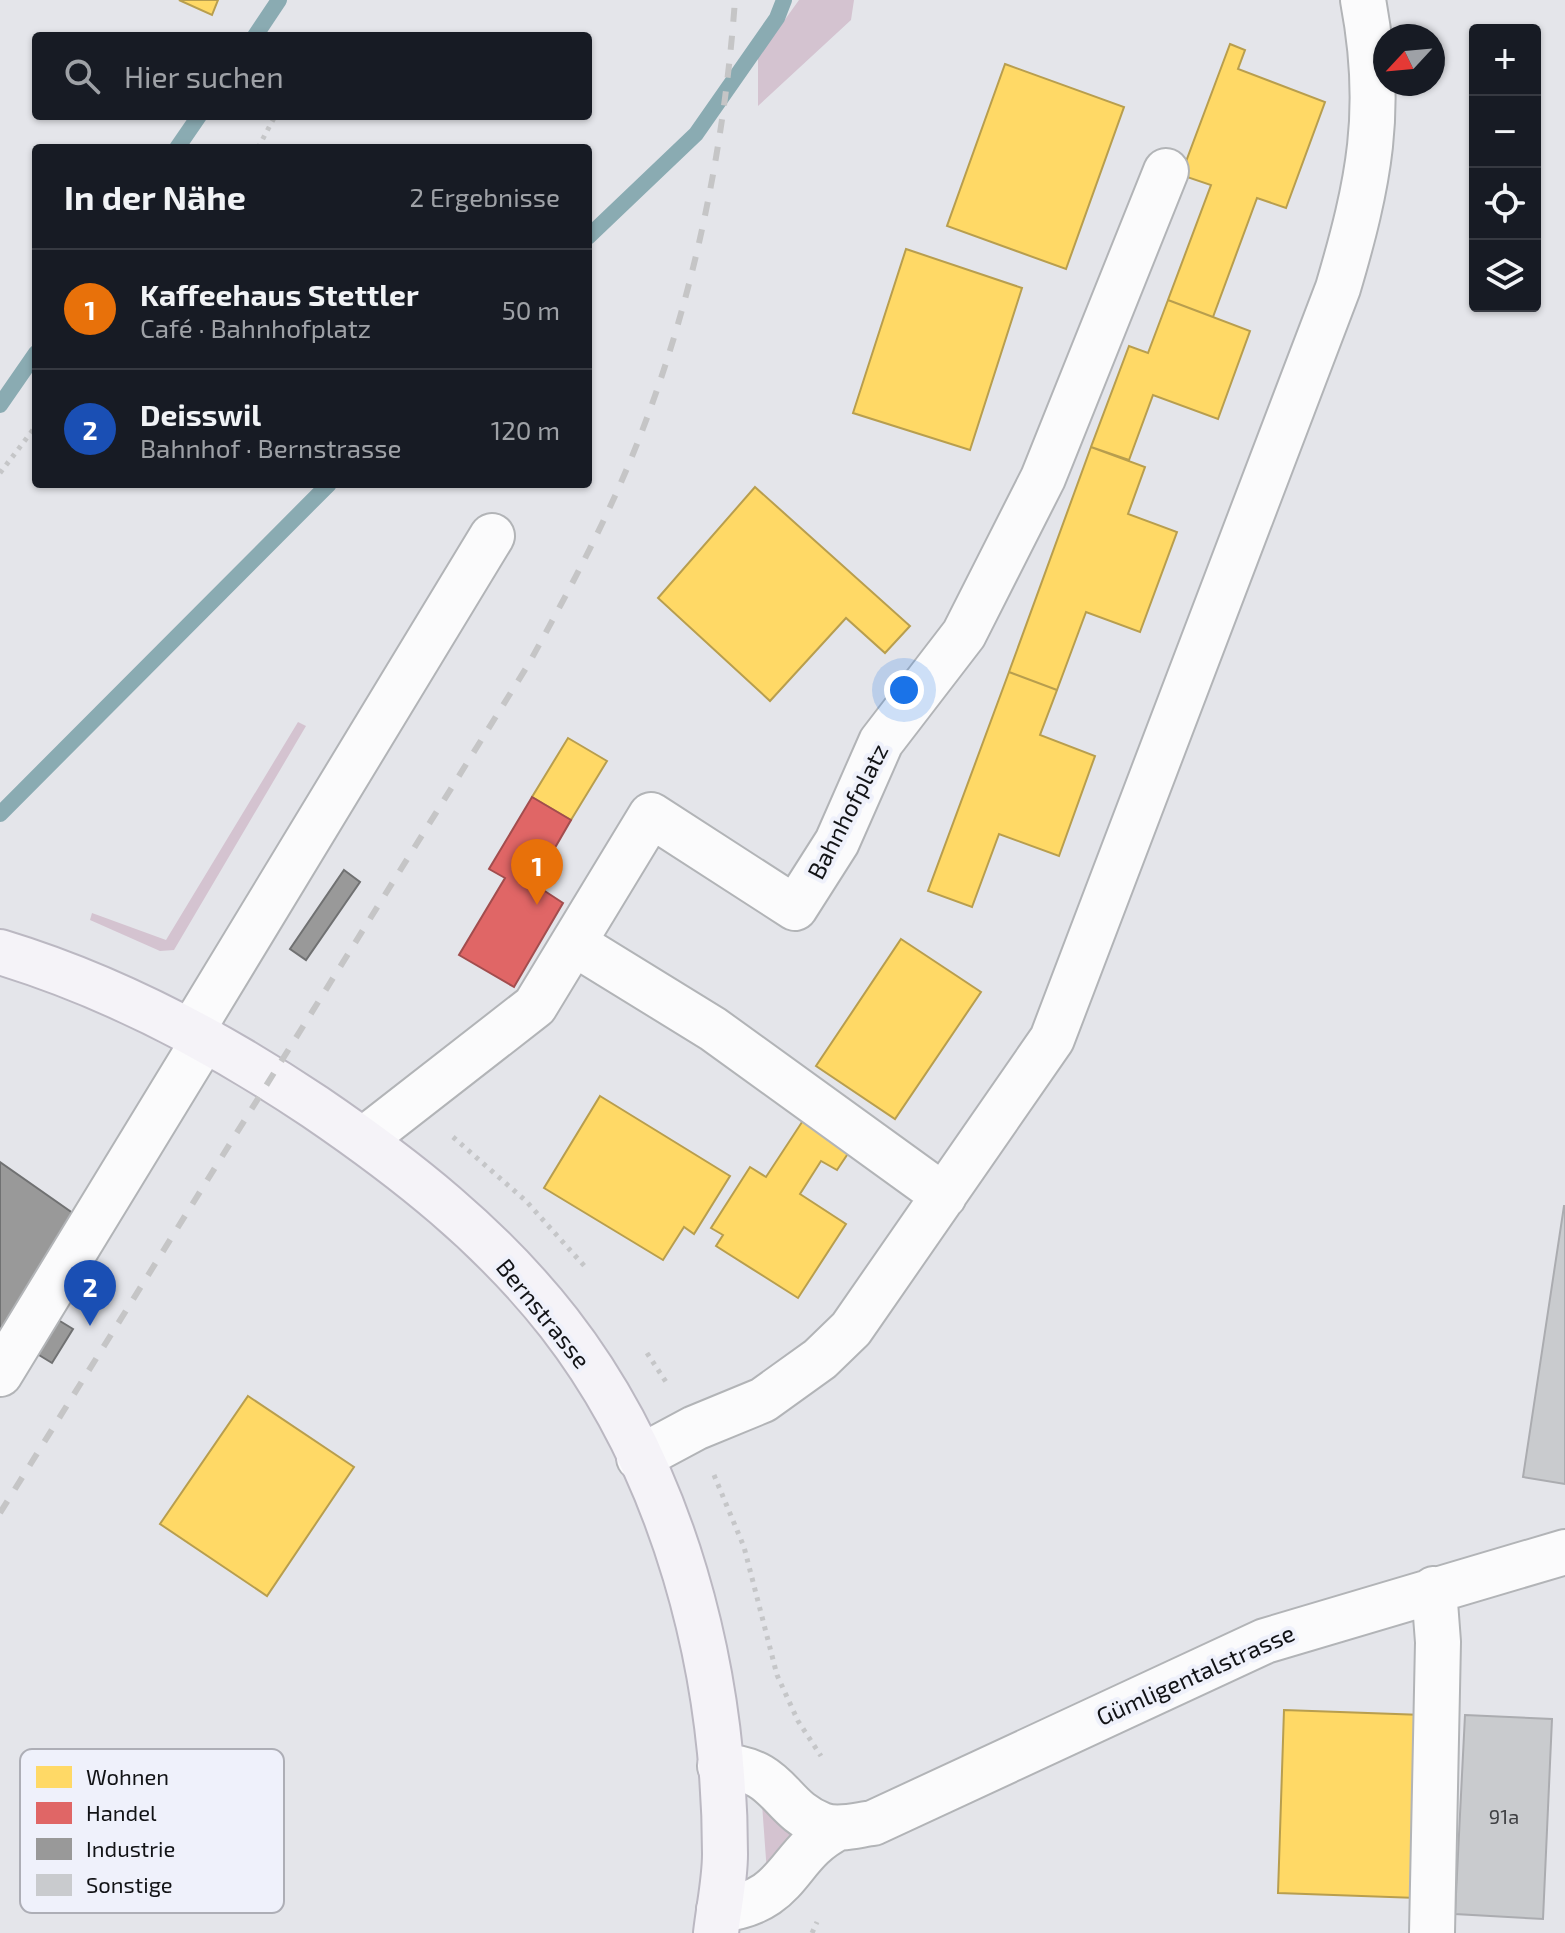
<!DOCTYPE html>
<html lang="de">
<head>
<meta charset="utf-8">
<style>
	body { margin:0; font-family:"Exo 2",sans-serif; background:#242831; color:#f1f3f6 }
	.controls { position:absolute; right:24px; top:24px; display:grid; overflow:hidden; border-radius:8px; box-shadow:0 2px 6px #0004 }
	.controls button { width:72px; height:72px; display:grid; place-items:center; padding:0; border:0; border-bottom:2px solid #363941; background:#171b24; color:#f1f3f6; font:40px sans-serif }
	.compass { position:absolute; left:1373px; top:24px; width:72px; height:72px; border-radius:50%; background:#171b24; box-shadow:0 2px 6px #0004; rotate:244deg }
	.you { position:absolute; left:904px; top:690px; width:28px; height:28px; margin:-20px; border:6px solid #fff; border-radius:50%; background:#1a73e8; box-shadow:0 0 0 12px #1a73e833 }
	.badge { display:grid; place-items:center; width:52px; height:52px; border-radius:50%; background:#db2777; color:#fff; font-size:26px; font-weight:700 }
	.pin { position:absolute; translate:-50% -66px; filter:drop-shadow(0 2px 4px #0008) }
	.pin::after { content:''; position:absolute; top:42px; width:28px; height:24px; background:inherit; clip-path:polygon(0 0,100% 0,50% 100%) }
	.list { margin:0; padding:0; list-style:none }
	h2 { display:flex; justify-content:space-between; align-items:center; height:104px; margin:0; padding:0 32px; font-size:34px }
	h2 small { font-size:26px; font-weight:400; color:#9ea1a6 }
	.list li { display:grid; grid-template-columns:52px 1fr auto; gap:24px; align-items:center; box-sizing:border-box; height:120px; padding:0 32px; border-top:2px solid #363941 }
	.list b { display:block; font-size:30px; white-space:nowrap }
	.list p { margin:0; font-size:26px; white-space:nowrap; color:#9ea1a6 }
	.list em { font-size:26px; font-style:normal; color:#9ea1a6 }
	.icon { flex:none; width:44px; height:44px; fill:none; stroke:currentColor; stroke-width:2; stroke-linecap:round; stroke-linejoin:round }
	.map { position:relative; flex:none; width:1565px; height:1933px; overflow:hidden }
	.search { position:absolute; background:#171b24; box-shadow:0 2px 6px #0004; left:32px; top:32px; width:560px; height:88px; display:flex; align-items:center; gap:20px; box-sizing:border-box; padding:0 28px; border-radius:8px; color:#9ea1a6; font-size:30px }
	.panel { position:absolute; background:#171b24; box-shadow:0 2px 6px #0004; left:32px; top:144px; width:560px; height:344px; border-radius:8px }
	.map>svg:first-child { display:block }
	.green { fill:#d4c3d0 }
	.homes { fill:#ffd966; stroke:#b89e4e; stroke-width:2 }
	.shops { fill:#e06666; stroke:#a24d4e; stroke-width:2 }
	.industry { fill:#999; stroke:#707172; stroke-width:2 }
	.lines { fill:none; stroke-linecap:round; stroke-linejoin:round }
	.stream { stroke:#8aabb2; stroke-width:16 }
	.building { fill:#c9cbce; stroke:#abacb0; stroke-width:2 }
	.minor-casing { stroke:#b2b4b7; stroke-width:48 }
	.major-casing { stroke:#bbb8c2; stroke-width:48 }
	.path { stroke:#c5c6c8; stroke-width:5; stroke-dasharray:4 6; stroke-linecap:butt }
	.minor { stroke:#fbfbfc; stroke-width:44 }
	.major { stroke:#f5f3f8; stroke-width:44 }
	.rail { stroke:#c5c5c6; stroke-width:6; stroke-dasharray:14 14; stroke-linecap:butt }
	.labels { text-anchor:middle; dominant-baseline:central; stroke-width:8; stroke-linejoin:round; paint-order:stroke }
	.number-label { font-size:20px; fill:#404144 }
	.street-label { font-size:24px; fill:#121316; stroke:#eff1fb }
	.key { fill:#eff1fb; stroke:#adaeb6; stroke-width:2 }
	.key-label { font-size:22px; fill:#121316 }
</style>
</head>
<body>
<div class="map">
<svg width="1565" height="1933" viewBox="0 0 1565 1933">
	<rect width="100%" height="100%" fill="#e4e5ea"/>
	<!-- green -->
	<path class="green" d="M799,0H854L851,20L758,106V57Z
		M298,722L306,726L174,950L160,951L90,920L92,913L166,940Z
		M762,1804L819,1832L767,1873Z"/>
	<!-- homes -->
	<path class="homes" d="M179,0H218L212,15Z
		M1230,44L1245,50L1238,69L1325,102L1286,208L1257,198L1213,317L1168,300L1211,185L1181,175Z
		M1005,64L1124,107L1066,269L947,226Z
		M906,249L1022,288L970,450L853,413Z
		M1168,300L1250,331L1218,419L1153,395L1129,460L1091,447L1129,346L1148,353Z
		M1091,447L1145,467L1128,514L1177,532L1140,632L1086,612L1057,690L1009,672Z
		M755,487L910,626L885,653L846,618L770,701L658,598Z
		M1009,672L1057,690L1040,735L1095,756L1059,856L999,834L972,907L928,891Z
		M568,738L607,761L571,820L532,797Z
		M901,939L981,992L895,1119L816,1066Z
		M600,1096L730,1176L694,1234L684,1227L663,1260L544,1188Z
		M804,1119L851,1149L837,1170L821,1161L800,1194L846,1224L798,1298L716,1246L723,1235L711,1228L750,1167L766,1177Z
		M248,1396L354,1467L267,1596L160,1524Z
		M1284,1710L1423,1715L1417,1898L1278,1893Z"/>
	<!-- shops -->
	<path class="shops" d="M532,797L571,820L534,884L563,903L514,987L459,955L505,878L489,869Z"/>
	<!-- industry -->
	<path class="industry" d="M344,870L360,882L306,960L290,949Z
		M0,1162L77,1216L0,1342Z
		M55,1318L73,1329L52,1363L34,1352Z"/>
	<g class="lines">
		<!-- stream -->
		<path class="stream" d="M255,36L279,0
			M177,148L199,116
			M588,237L696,134L777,18L784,0
			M0,405L36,353
			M0,814L329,484"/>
	</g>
	<!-- building -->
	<path class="building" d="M1564,1206H1565V1484L1523,1477Z
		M1465,1715L1552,1719L1543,1919L1455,1914Z"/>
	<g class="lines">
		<defs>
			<path id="minor" d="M575,944L713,1029L944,1196
				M191,1032L492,536
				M363,1140L535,1006L651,815L795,908L837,842L881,742L964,634L1043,478L1166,171
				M0,1374L205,1038
				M639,1458L695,1428L763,1400L820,1359L851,1329L1052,1039L1338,288C1369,183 1384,110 1363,0
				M720,1766C782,1769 777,1808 822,1825C838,1831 857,1825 873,1823L1265,1641L1565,1552
				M719,1910C793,1902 785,1854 838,1828
				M1432,1933L1438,1642L1434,1589"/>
			<path id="major" d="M0,952C112,986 218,1042 315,1107C406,1169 491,1236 559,1323C674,1471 725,1668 725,1854C725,1880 719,1907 716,1933"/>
		</defs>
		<!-- minor casing -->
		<use href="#minor" class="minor-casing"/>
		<!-- major casing -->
		<use href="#major" class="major-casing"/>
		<!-- path -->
		<path class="path" d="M258,148L275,116
			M0,473L36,426
			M453,1137L526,1201L588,1270
			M647,1353L668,1385
			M714,1475L744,1547L777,1675L798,1721L821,1756
			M812,1933L817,1922"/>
		<!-- minor -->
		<use href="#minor" class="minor"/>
		<!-- major -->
		<use href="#major" class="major"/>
		<!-- rail -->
		<path class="rail" d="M0,1513L528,665C560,607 592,548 619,487C686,335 723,166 735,0"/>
	</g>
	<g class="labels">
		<!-- number labels -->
		<g class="number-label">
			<text x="1504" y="1816">91a</text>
		</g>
		<!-- street labels -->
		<g class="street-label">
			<text transform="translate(847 811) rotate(-63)">Bahnhofplatz</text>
			<text transform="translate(544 1313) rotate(51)">Bernstrasse</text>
			<text transform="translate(1195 1674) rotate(-24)">Gümligentalstrasse</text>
		</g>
	</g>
	<!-- legend -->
	<rect x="20" y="1749" width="264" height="164" rx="12" class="key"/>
	<rect x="36" y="1766" width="36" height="22" fill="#ffd966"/>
	<rect x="36" y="1802" width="36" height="22" fill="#e06666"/>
	<rect x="36" y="1838" width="36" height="22" fill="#999"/>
	<rect x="36" y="1874" width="36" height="22" fill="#c9cbce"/>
	<g class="key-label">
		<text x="86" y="1785">Wohnen</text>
		<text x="86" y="1821">Handel</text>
		<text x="86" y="1857">Industrie</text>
		<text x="86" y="1893">Sonstige</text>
	</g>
</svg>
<div class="controls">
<button>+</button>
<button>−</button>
<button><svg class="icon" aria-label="locate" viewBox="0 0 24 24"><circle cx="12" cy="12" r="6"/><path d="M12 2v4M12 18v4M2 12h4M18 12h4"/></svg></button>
<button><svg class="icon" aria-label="layers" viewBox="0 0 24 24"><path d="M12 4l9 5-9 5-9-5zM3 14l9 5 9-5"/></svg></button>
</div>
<svg class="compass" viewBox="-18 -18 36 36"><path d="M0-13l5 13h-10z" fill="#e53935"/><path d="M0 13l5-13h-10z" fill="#9ea1a6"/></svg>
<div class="you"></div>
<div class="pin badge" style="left:537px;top:905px;background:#e8710a">1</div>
<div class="pin badge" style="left:90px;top:1326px;background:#1a4fb4">2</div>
<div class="search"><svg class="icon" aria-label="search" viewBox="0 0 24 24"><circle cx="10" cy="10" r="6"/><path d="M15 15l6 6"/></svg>Hier suchen</div>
<section class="panel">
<h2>In der Nähe<small>2 Ergebnisse</small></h2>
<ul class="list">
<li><span class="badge" style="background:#e8710a">1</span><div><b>Kaffeehaus Stettler</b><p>Café · Bahnhofplatz</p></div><em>50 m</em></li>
<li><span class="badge" style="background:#1a4fb4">2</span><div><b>Deisswil</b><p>Bahnhof · Bernstrasse</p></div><em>120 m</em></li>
</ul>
</section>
</div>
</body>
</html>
